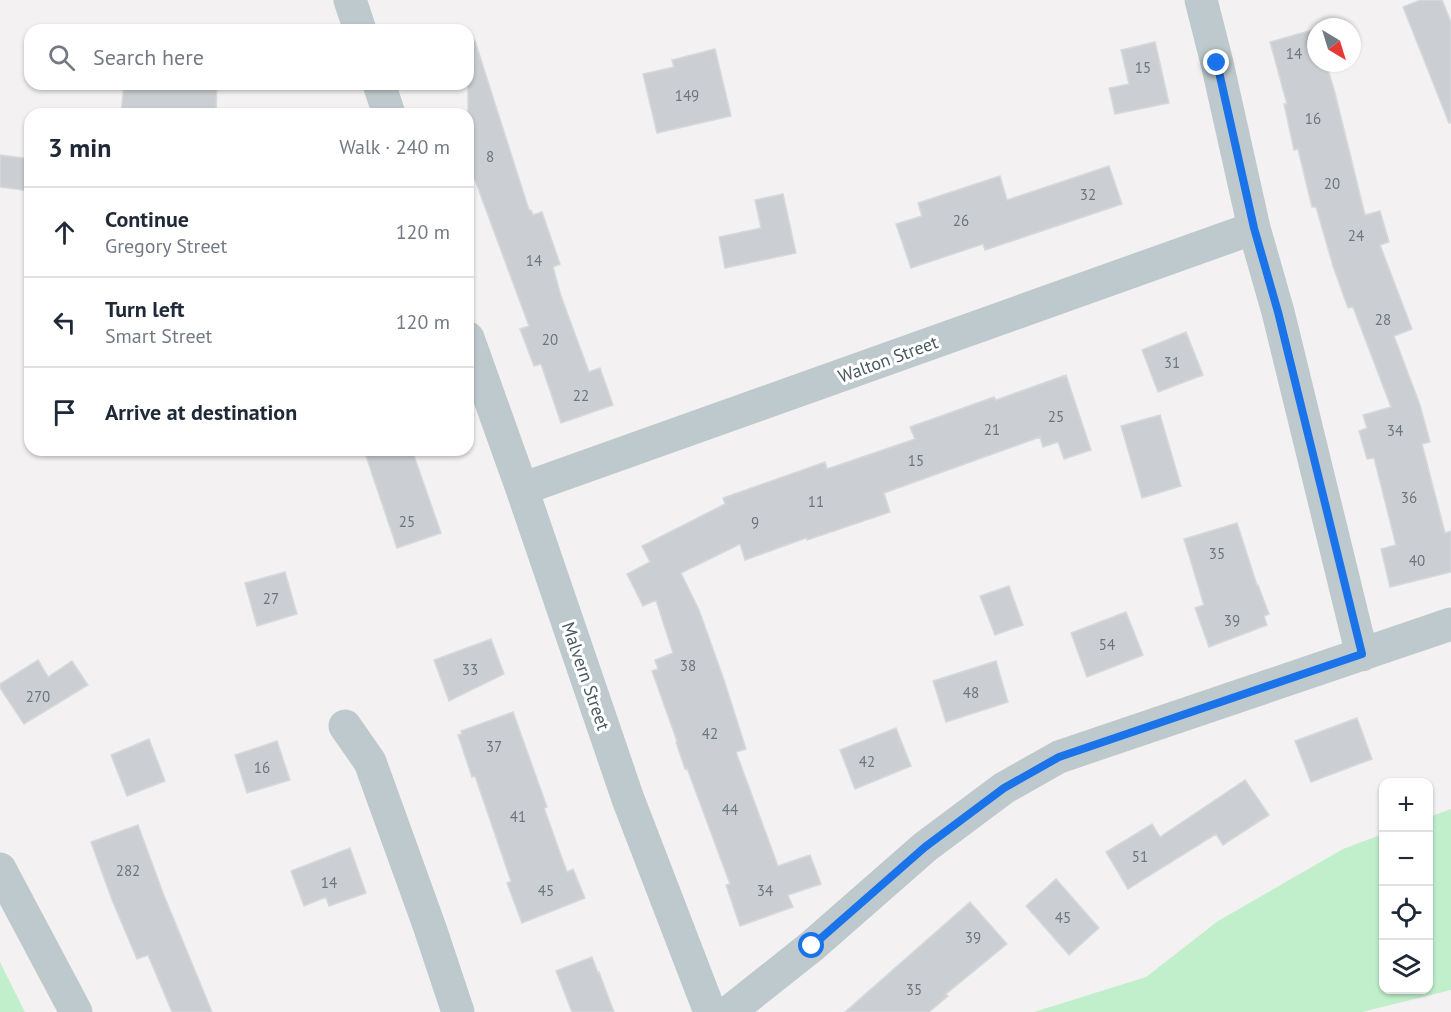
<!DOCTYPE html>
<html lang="en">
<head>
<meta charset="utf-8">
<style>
	body { margin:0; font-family:"PT Sans",sans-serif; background:#f2f2f3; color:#1f2937 }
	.controls { position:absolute; right:18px; bottom:18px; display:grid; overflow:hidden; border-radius:12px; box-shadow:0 2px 4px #0004 }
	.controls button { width:54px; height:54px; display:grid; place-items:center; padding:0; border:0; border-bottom:2px solid #e0e1e3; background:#fff; color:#1f2937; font:30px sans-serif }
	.compass { position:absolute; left:1307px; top:18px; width:54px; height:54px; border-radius:50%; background:#fff; box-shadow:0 2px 4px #0004; rotate:142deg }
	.stop { position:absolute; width:18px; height:18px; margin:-14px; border:4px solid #1a73e8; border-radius:50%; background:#fff }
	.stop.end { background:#1a73e8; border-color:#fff; box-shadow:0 2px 6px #0008 }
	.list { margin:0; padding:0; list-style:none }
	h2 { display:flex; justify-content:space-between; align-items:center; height:78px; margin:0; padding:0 24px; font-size:26px }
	h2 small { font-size:20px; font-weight:400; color:#747a83 }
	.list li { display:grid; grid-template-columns:39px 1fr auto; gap:18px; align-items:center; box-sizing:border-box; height:90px; padding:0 24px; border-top:2px solid #e0e1e3 }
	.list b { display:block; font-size:22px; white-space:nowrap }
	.list p { margin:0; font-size:20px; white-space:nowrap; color:#747a83 }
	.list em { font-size:20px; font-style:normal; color:#747a83 }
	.icon { flex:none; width:33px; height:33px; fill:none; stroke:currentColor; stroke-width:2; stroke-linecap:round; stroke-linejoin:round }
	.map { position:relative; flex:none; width:1451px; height:1012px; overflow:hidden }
	.search { position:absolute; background:#fff; box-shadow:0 2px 4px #0004; left:24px; top:24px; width:450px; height:66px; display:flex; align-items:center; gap:15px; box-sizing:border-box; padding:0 21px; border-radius:18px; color:#747a83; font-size:22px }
	.panel { position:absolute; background:#fff; box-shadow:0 2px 4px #0004; left:24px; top:108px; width:450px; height:348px; border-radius:18px }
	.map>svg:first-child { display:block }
	.green { fill:#c1efcb }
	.building { fill:#cbcfd3; stroke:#d5d9dc; stroke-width:1.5 }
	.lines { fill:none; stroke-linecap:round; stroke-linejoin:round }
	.minor { stroke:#bdc9cd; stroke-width:33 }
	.route { stroke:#1a73e8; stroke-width:8 }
	.labels { text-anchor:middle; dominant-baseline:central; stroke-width:6; stroke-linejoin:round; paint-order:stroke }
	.number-label { font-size:15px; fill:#6a767c }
	.street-label { font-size:18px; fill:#49595f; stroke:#fff }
</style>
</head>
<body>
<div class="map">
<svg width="1451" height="1012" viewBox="0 0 1451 1012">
	<rect width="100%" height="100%" fill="#f4f1f2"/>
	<!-- green -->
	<path class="green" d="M1451,809V990L1362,1012H1034L1146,977L1218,921L1343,849L1383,834L1384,990H1428L1429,817Z
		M0,962L25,1012H0Z"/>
	<!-- building -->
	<path class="building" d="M1421,0H1442L1451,22V123H1449L1403,7Z
		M1316,29V63H1326L1335,93L1365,215L1380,211L1389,242L1380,245L1412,329L1394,336L1420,405L1430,442L1422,444L1445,533L1451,531V572L1390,587L1381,549L1396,545L1374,458L1367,459L1359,431L1367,428L1363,415L1391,407L1353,307L1348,308L1333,266L1316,207H1312L1298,149L1294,150L1284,104H1287L1270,42Z
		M475,41L529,210H531L533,215L542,212L560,264L553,267L561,296L589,372L600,368L613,405L561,423L541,364L534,366L520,329L529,326L475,180L468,182V42Z
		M1155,42L1169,103L1115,114L1109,88L1129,84L1121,50Z
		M715,49L731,116L657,133L643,74L674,67L672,60Z
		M124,84H217L216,114H121Z
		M0,155L30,159V191L0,187Z
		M1109,166L1122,204L985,250L983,244L911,268L896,224L922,216L918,203L1000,176L1007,200Z
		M783,194L796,253L725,268L719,237L761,228L755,200Z
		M1186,332L1203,375L1158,392L1142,350Z
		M1066,375L1091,450L1064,459L1058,442L1043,447L1040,437L884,493L890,512L807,540L806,538L745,560L740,544L681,573L699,610L724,680L746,749L736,752L778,866L810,855L821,884L788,895L793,907L740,926L726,885L730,884L687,768L685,769L676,742L677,741L652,671L658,669L655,660L673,653L656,600L643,606L627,574L650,562L642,546L725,504L723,498L825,462L827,469L915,439L910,427L994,397L996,400Z
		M1160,415L1181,486L1142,498L1121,426Z
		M364,450H412L441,533L397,548Z
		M1237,523L1257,585H1258L1269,614L1264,616L1267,625L1209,647L1195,608L1204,605L1184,539Z
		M285,572L297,614L257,626L245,583Z
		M1009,586L1023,625L995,635L980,596Z
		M1126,612L1143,655L1087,677L1071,633Z
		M491,639L504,674L449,701L434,660Z
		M38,660L48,677L72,661L88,685L24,724L0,688V684Z
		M996,661L1008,702L946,722L933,681Z
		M513,712L547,807L544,808L567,872L573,869L585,898L522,923L507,883L511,881L475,776L472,777L458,735L462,734L461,731Z
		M1357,718L1372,759L1311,782L1295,741Z
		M896,728L911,766L855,789L840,750Z
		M149,739L165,781L127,796L111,755Z
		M277,741L290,780L247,793L235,755Z
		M1245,780L1269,815L1223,845L1216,834L1128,889L1106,852L1152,824L1160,837Z
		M138,825L163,893L212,1012H172L148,955L137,959L112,900L91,842Z
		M350,848L366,893L329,906L326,897L304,906L291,871Z
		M1056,879L1099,928L1069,955L1026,906Z
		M970,902L1007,944L946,994L948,996L929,1012H845Z
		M592,957L598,973L599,972L614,1012H572L556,971Z"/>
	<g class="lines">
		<!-- minor -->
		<path class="minor" d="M350,0L360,30
			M1201,0L1217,63L1254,228L1278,312L1362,655
			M379,84L389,114
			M468,338L522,489L628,799L710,1012
			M522,489L1254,228
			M345,726L370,762L430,928L458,1012
			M0,869L76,1012
			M729,1012L812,946L925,847L1004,788L1059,757L1451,624"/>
	</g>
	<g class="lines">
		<!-- route -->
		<path class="route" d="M812,946L925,847L1004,788L1059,757L1362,654L1278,312L1254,228L1217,63"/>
	</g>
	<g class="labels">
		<!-- number labels -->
		<g class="number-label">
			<text x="1294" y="53">14</text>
			<text x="1143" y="67">15</text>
			<text x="687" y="95">149</text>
			<text x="1313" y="118">16</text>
			<text x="490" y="156">8</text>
			<text x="1332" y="183">20</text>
			<text x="1088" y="194">32</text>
			<text x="961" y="220">26</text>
			<text x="1356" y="235">24</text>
			<text x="534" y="260">14</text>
			<text x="1383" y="319">28</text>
			<text x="550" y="339">20</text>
			<text x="1172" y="362">31</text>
			<text x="581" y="395">22</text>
			<text x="1056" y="416">25</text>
			<text x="992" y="429">21</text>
			<text x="1395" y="430">34</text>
			<text x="916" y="460">15</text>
			<text x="1409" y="497">36</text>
			<text x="816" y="501">11</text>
			<text x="407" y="521">25</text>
			<text x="755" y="522">9</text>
			<text x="1217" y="553">35</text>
			<text x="1417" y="560">40</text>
			<text x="271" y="598">27</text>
			<text x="1232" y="620">39</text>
			<text x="1107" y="644">54</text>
			<text x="688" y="665">38</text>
			<text x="470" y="669">33</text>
			<text x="971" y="692">48</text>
			<text x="38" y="696">270</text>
			<text x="710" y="733">42</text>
			<text x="494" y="746">37</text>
			<text x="867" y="761">42</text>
			<text x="262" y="767">16</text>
			<text x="730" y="809">44</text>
			<text x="518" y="816">41</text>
			<text x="1140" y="856">51</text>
			<text x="128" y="870">282</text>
			<text x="329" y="882">14</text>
			<text x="546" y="890">45</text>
			<text x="765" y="890">34</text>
			<text x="1063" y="917">45</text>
			<text x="973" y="937">39</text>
			<text x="914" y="989">35</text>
		</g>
		<!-- street labels -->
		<g class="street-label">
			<text transform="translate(888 359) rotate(-20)">Walton Street</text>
			<text transform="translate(586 676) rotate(71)">Malvern Street</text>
		</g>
	</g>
</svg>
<div class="controls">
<button>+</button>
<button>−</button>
<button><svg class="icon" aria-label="locate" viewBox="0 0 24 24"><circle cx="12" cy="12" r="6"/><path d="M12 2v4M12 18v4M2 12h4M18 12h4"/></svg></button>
<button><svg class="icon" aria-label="layers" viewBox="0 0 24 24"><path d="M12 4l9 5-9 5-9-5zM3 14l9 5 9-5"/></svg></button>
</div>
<svg class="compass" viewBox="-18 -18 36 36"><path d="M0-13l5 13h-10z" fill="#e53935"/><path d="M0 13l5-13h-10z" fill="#747a83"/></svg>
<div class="stop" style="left:812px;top:946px"></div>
<div class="stop end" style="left:1217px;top:63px"></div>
<div class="search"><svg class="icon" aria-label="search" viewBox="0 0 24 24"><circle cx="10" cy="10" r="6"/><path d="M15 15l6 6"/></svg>Search here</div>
<section class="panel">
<h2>3 min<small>Walk · 240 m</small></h2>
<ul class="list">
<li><svg class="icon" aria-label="ahead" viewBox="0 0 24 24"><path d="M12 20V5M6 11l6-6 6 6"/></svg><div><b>Continue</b><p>Gregory Street</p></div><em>120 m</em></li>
<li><svg class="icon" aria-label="left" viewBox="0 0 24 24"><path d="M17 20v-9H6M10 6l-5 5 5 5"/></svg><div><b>Turn left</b><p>Smart Street</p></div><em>120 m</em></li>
<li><svg class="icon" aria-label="arrive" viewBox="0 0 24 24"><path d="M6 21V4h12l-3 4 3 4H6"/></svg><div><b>Arrive at destination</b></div></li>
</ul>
</section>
</div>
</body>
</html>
